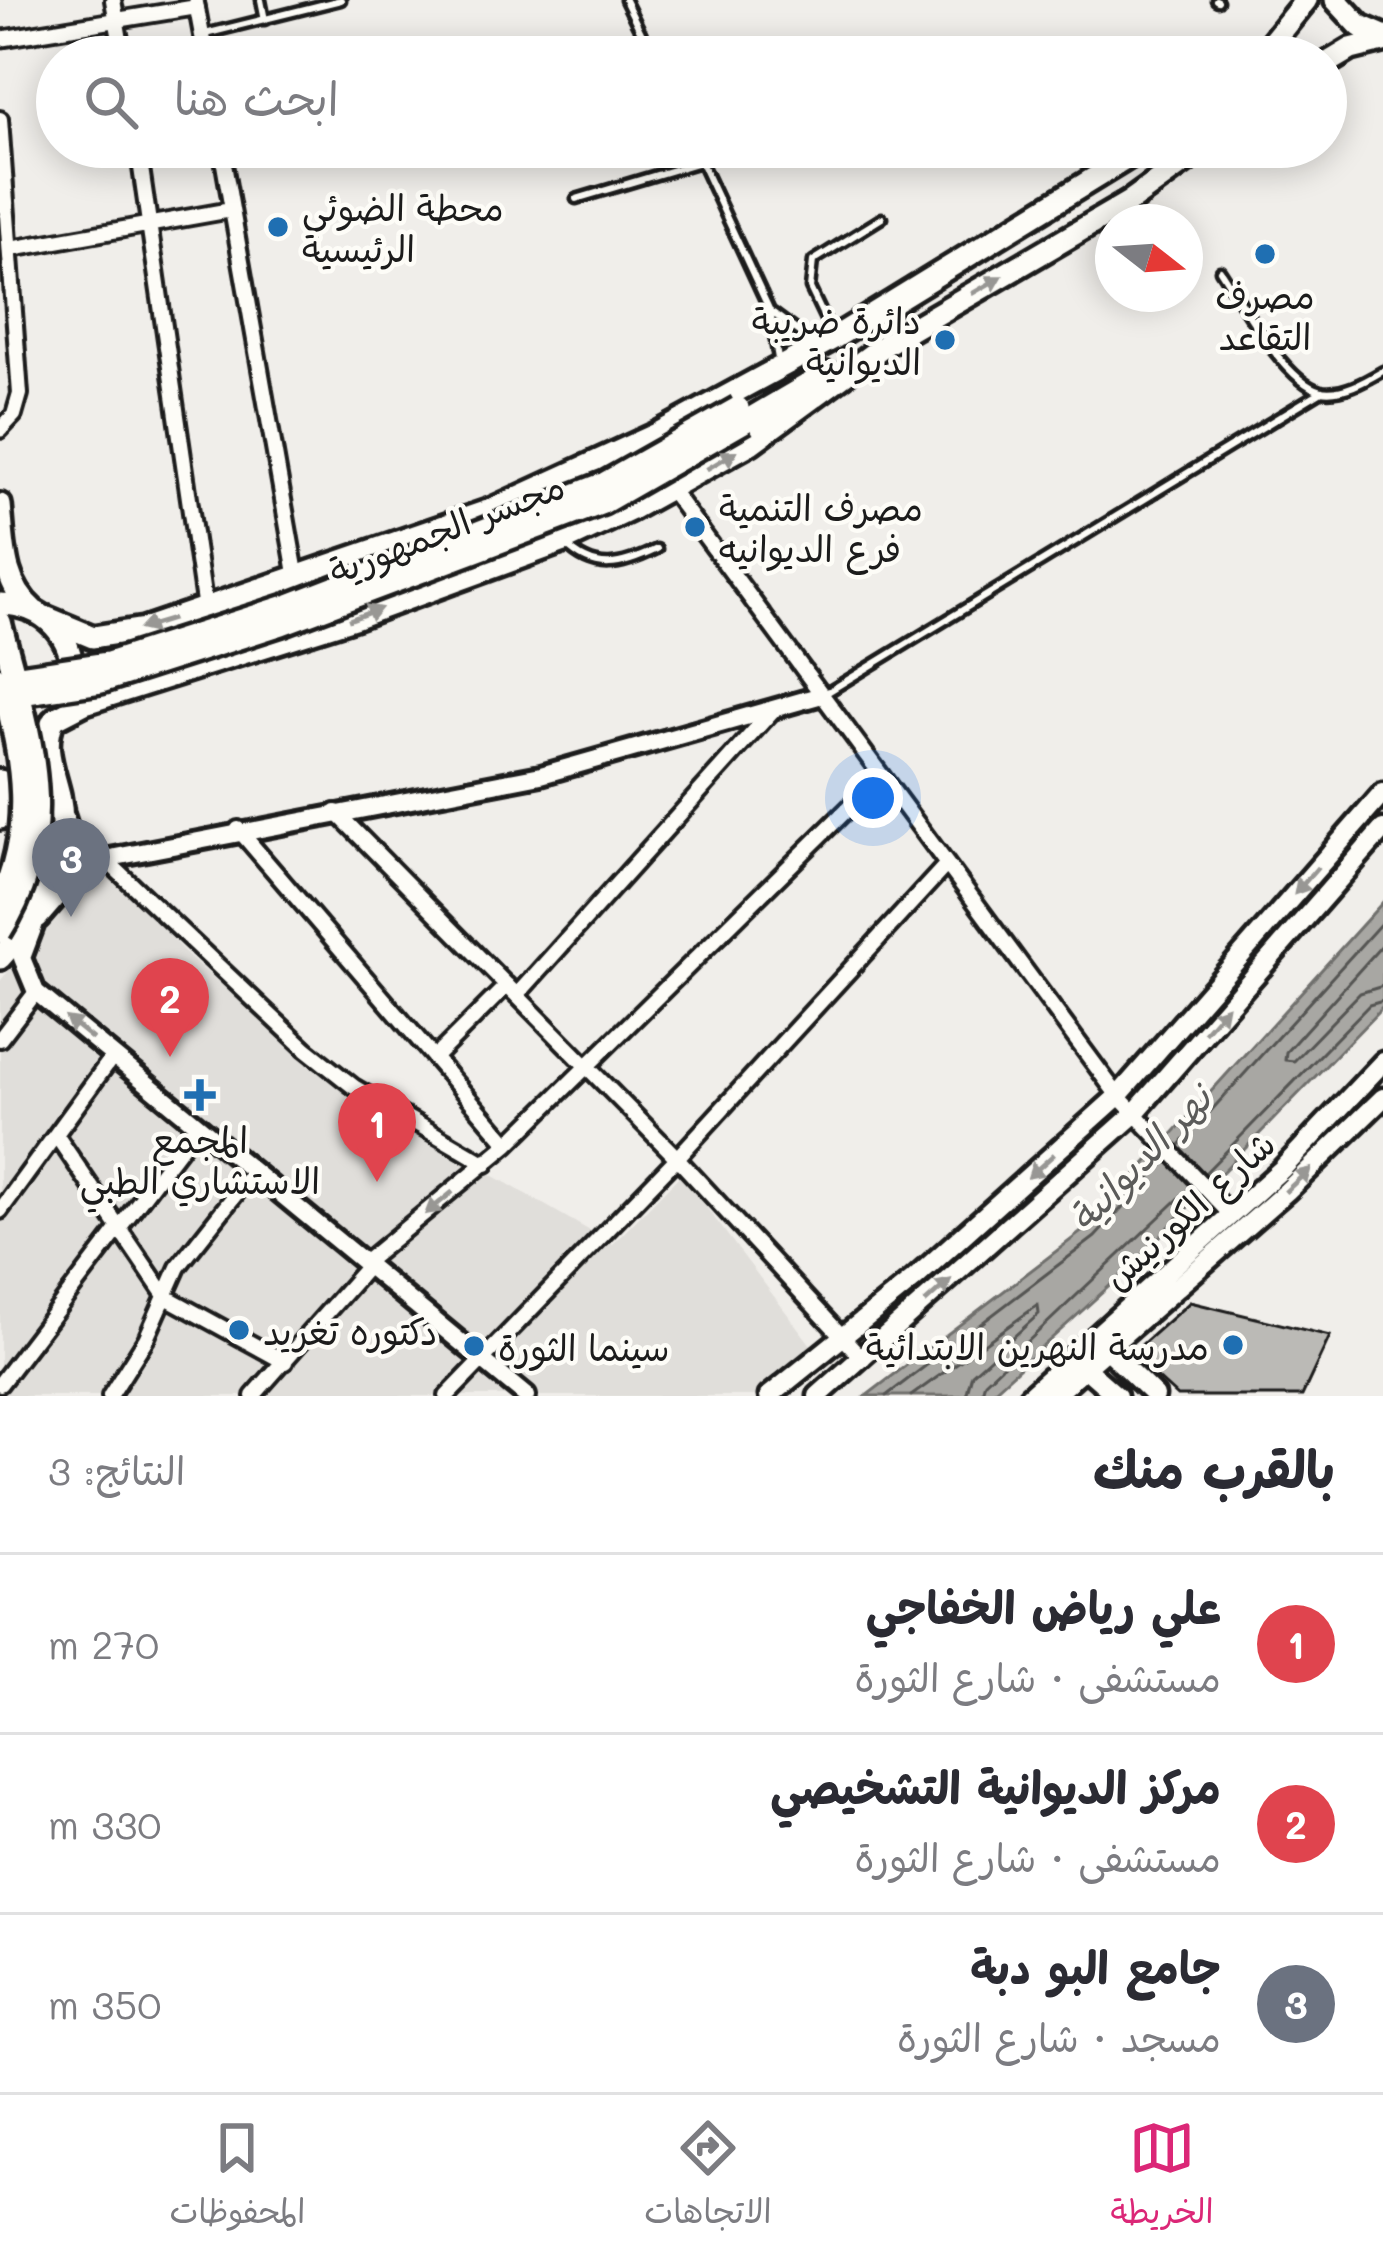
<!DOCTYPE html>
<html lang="ar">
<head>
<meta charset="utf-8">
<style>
	body { margin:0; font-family:Mali,"Playpen Sans Arabic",sans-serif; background:#f2f2f3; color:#2b2b33; direction:rtl }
	.compass { position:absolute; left:1095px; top:204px; width:108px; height:108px; border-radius:50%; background:#fff; box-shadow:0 6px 30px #0003; rotate:107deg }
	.you { position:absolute; left:873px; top:798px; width:42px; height:42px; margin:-30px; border:9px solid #fff; border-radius:50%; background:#1a73e8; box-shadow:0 0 0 18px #1a73e833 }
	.badge { display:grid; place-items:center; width:78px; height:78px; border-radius:50%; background:#db2777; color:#fff; font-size:39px; font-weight:700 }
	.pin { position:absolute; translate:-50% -99px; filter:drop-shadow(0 3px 6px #0008) }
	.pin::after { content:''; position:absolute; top:63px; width:42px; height:36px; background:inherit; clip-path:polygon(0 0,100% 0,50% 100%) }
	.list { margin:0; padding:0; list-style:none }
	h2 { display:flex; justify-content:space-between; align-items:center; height:156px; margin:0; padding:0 48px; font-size:51px }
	h2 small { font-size:39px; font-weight:400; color:#7c7c81 }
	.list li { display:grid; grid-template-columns:78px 1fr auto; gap:36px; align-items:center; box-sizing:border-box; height:180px; padding:0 48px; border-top:3px solid #e1e1e2 }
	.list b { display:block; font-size:45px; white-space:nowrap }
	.list p { margin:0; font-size:39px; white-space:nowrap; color:#7c7c81 }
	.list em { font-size:39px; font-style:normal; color:#7c7c81 }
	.icon { flex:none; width:66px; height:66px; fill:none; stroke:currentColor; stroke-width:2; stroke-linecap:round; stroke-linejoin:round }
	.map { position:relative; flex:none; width:1383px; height:1396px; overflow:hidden; direction:ltr }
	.search { position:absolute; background:#fff; box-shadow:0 6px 30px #0003; left:36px; right:36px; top:36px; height:132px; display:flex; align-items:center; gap:30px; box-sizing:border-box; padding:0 42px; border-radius:66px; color:#7c7c81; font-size:45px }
	.sheet { height:696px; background:#fff }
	nav { display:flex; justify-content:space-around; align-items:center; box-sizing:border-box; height:168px; border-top:3px solid #e1e1e2; background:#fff; font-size:33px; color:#7c7c81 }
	nav a { display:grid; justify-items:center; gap:6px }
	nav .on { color:#db2777 }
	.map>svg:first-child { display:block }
	.built { fill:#e0deda }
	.water { fill:#a8a7a3; stroke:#706f6d; stroke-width:3 }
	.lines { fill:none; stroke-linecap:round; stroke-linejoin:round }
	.shore { stroke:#545452; stroke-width:3 }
	.building { fill:#bbbab6; stroke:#1c1c1c; stroke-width:3 }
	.service-casing { stroke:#1c1c1c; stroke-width:15 }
	.minor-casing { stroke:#1c1c1c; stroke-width:22 }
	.tertiary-casing { stroke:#1c1c1c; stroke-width:26 }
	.secondary-casing { stroke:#1c1c1c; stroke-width:27 }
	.primary-casing { stroke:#1c1c1c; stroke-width:30 }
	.service { stroke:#fdfcf7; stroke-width:6 }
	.minor { stroke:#fdfcf7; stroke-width:14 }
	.tertiary { stroke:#fdfcf7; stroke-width:16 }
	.secondary { stroke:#fdfcf7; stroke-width:18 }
	.primary { stroke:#fdfcf7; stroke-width:21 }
	.primary-bridge-casing { stroke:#1c1c1c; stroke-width:30; stroke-linecap:butt }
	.primary-bridge { stroke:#fdfcf7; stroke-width:21 }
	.oneway { fill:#989794 }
	.poi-dot { fill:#1f6fb2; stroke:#fdfcf7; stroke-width:4.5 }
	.labels { text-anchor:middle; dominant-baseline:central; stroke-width:9; stroke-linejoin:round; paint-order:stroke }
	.poi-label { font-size:36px; fill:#1c1c1c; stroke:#fdfcf7; text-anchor:start }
	.street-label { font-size:36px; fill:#1c1c1c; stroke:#fdfcf7 }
	.water-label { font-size:39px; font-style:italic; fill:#5b5b59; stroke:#fdfcf7 }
</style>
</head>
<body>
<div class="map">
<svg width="1383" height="1396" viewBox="0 0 1383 1396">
	<rect width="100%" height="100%" fill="#f0eeea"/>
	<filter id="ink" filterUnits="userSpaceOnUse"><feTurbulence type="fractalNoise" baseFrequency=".00833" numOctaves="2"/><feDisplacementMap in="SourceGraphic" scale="24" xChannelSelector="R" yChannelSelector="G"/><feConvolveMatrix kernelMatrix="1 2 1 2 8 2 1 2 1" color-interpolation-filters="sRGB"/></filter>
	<g filter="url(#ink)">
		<!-- built -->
		<path class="built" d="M102,862L189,957L344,1090L613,1244L681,1174L811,1345L755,1396H0V981Z"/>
		<!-- water -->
		<path class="water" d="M1383,902V1007L1126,1271L988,1396H866L1088,1227Z"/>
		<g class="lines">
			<!-- shore -->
			<path class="shore" d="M1383,944L1286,1052L1285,1060L1294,1061L1360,993L1383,986
				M1179,1146L1383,921
				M1205,1173L1369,1005L1383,1001
				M886,1396L1095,1237L1166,1160
				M911,1396L1038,1305L1039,1314L972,1374L966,1396
				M981,1396L985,1382L1191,1187"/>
		</g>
		<!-- building -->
		<path class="building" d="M1190,1302L1330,1336L1302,1396H1177L1131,1354Z"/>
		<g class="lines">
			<defs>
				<path id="service" d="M261,0L265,20
					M625,0L653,57
					M1216,0L1218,1
					M205,34L341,0
					M694,147L770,311L778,359
					M576,199L700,162
					M1220,270C1240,300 1285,383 1321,391C1342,395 1366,381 1383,371
					M773,313L815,344
					M831,332L810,288L813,261L882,218
					M565,544C595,574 622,566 657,549
					M823,695L1322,391"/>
				<path id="minor" d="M113,0L123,57
					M196,3L206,57
					M0,39L197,7
					M0,119L20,394L14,415L0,430
					M138,147L205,609
					M221,147L297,579
					M11,249L231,210
					M671,490L1118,1096L1232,1216
					M336,812L677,1158L863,1359
					M238,829L508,1144
					M105,859L306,1049L354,1087L486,1164
					M517,995L774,709
					M0,1039L36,992
					M434,1058L507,985
					M58,1138L166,1297L285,1362
					M0,1211L113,1056
					M364,1263L508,1144L881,776
					M0,1384L197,1126
					M110,1396L146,1339L178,1267L254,1171
					M253,1396L368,1266
					M447,1396L677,1158L946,865"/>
				<path id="tertiary" d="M65,817C72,841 77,857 104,859
					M39,919L79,873L105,859L541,775L822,695
					M34,926L22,958L36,992L526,1396"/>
				<path id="secondary" d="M1098,1341L1155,1396
					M1077,1361L1117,1396
					M769,1396L913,1280L1118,1096L1383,793
					M818,1396L1133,1115L1383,829
					M1029,1396L1282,1169L1383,1062
					M1053,1396L1287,1191L1383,1098"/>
				<path id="primary" d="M1336,0L1360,26L1383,36
					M1260,57L1306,0
					M1326,64L1351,49L1383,41
					M746,421L826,374
					M0,505C4,544 2,583 33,610
					M0,604C45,604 76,637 72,682
					M45,617L93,637L144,629L491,510L657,434L834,338L1145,147
					M56,718L85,703L357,617L562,542L630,510L751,443L886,344L1129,202L1205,147
					M0,781V818
					M0,958C41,914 72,857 59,795C53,769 42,747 53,721"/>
			</defs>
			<!-- service casing -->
			<use href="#service" class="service-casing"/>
			<!-- minor casing -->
			<use href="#minor" class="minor-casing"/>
			<!-- tertiary casing -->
			<use href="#tertiary" class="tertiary-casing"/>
			<!-- secondary casing -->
			<use href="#secondary" class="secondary-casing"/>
			<!-- primary casing -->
			<use href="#primary" class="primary-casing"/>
			<!-- service -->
			<use href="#service" class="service"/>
			<!-- minor -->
			<use href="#minor" class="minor"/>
			<!-- tertiary -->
			<use href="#tertiary" class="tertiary"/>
			<!-- secondary -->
			<use href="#secondary" class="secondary"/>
			<!-- primary -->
			<use href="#primary" class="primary"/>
			<defs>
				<path id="primary-bridge" d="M0,622C28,730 66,829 0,932
					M0,679L108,663L289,605L605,483L738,408
					M0,697L101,682L282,624L603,503L746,421
					M0,901C34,829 23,759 2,685"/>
			</defs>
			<!-- primary-bridge casing -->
			<use href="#primary-bridge" class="primary-bridge-casing"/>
			<!-- primary-bridge -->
			<use href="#primary-bridge" class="primary-bridge"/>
		</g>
		<!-- one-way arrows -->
		<defs><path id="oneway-solid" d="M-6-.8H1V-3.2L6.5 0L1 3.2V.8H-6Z" transform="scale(3)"/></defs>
		<g class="oneway">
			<use href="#oneway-solid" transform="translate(987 285) rotate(-30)"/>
			<use href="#oneway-solid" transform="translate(722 460) rotate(-31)"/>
			<use href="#oneway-solid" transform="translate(365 614) rotate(-20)"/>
			<use href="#oneway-solid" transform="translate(156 624) rotate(163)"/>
			<use href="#oneway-solid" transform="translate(1306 881) rotate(131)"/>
			<use href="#oneway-solid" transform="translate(1216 1019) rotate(-49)"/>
			<use href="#oneway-solid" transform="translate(79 1028) rotate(-141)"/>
			<use href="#oneway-solid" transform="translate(1041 1166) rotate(138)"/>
			<use href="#oneway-solid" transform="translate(1298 1180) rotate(-43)"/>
			<use href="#oneway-solid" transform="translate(439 1203) rotate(141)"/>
			<use href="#oneway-solid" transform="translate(938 1291) rotate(-42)"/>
		</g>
	</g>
	<!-- markers -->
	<g class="poi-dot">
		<circle cx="278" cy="227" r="12"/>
		<circle cx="1265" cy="254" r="12"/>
		<circle cx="945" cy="340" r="12"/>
		<circle cx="695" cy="527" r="12"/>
		<path d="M194 1077h12v12h12v12h-12v12h-12v-12h-12v-12h12z"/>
		<circle cx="239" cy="1330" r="12"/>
		<circle cx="1233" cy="1345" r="12"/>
		<circle cx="474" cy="1346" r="12"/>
	</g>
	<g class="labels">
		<!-- poi labels -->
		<g class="poi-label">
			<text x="302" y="206">محطة الضوئي<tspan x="302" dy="41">الرئيسية</tspan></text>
			<text x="1265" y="294" text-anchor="middle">مصرف<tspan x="1265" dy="41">التقاعد</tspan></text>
			<text x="921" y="319" text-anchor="end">دائرة ضريبة<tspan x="921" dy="41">الديوانية</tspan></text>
			<text x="719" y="506">مصرف التنمية<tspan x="719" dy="41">فرع الديوانيه</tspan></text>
			<text x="200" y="1138" text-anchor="middle">المجمع<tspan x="200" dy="41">الاستشاري الطبي</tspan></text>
			<text x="263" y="1330">دكتوره تغريد</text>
			<text x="1209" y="1345" text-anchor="end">مدرسة النهرين الابتدائية</text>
			<text x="498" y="1346">سينما الثورة</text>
		</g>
		<!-- street labels -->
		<g class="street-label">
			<text transform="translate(446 527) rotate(-21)">مجسر الجمهورية</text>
			<text transform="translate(1188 1209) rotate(-42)">شارع الكورنيش</text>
		</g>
		<!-- water labels -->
		<g class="water-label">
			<text transform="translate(1139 1157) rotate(-46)">نهر الديوانية</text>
		</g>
	</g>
</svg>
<svg class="compass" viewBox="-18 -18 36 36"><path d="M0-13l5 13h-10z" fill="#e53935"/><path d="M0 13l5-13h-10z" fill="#7c7c81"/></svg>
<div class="you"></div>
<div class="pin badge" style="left:377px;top:1182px;background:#e0444e">1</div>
<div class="pin badge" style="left:170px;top:1057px;background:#e0444e">2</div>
<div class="pin badge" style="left:71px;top:917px;background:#6b7280">3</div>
<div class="search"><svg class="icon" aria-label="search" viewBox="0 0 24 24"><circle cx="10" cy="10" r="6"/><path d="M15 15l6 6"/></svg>ابحث هنا</div>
</div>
<section class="sheet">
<h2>بالقرب منك<small>النتائج: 3</small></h2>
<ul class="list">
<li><span class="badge" style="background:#e0444e">1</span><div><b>علي رياض الخفاجي</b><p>مستشفى · شارع الثورة</p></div><em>270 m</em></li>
<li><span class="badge" style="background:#e0444e">2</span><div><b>مركز الديوانية التشخيصي</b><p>مستشفى · شارع الثورة</p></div><em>330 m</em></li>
<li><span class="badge" style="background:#6b7280">3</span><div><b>جامع البو دبة</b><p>مسجد · شارع الثورة</p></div><em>350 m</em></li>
</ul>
</section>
<nav>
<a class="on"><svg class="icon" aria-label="map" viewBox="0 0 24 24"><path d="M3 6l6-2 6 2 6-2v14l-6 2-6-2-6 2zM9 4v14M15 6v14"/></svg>الخريطة</a>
<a><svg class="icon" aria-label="directions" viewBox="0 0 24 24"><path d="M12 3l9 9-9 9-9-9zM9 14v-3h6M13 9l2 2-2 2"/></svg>الاتجاهات</a>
<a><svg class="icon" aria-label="saved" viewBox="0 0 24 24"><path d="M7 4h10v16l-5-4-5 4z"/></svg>المحفوظات</a>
</nav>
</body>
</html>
